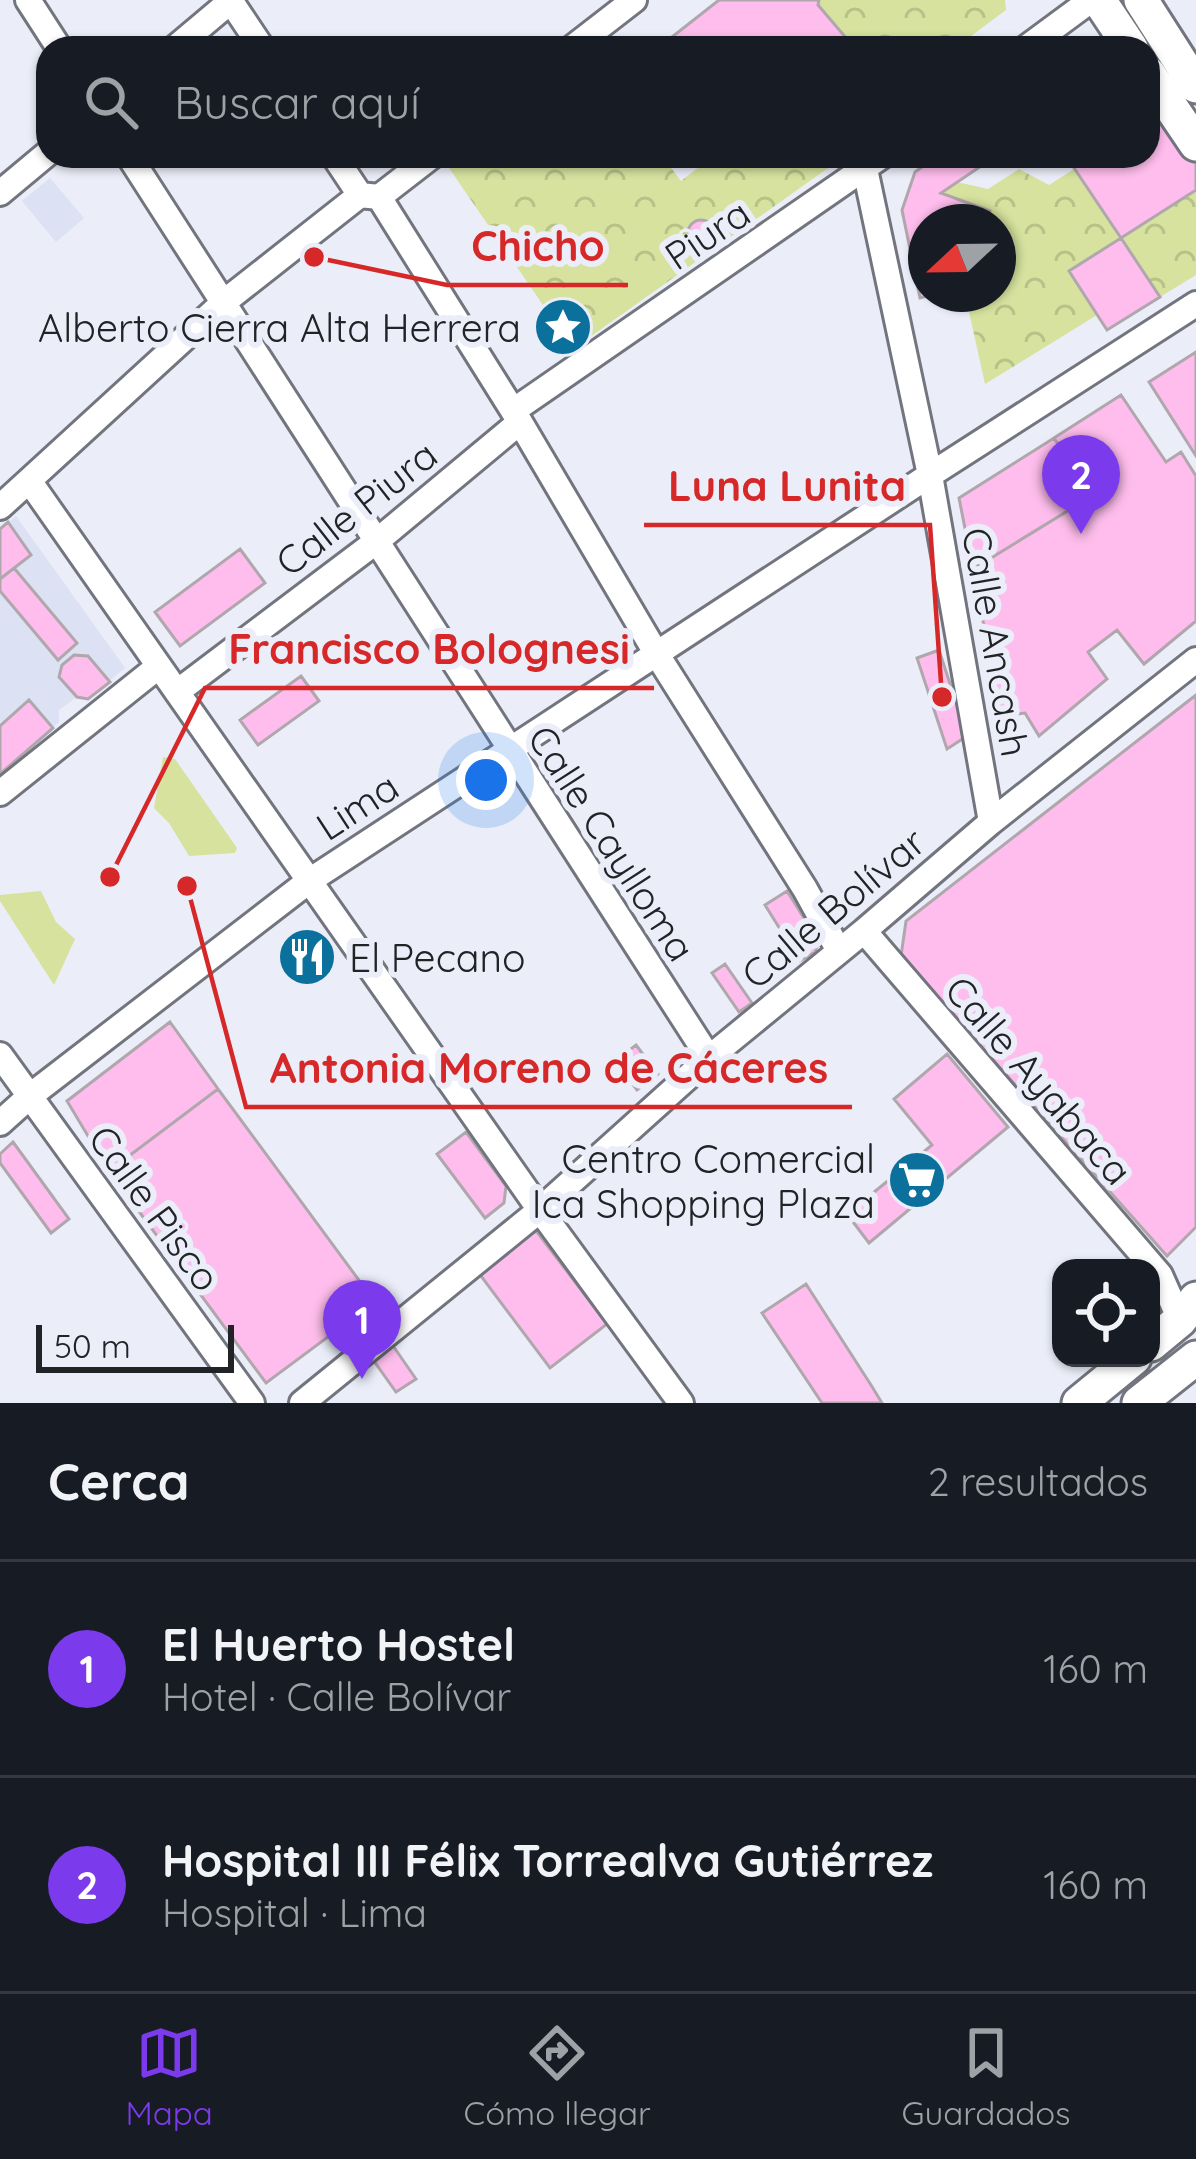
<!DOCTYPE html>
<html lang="es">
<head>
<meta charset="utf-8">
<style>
	body { margin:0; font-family:Quicksand,sans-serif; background:#20242c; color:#f1f3f6 }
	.controls { position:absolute; right:36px; bottom:36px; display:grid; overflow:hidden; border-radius:24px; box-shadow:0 3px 9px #0004 }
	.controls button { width:108px; height:108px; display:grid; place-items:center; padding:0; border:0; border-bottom:3px solid #363941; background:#171b24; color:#f1f3f6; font:60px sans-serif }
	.compass { position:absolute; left:908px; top:204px; width:108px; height:108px; border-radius:50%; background:#171b24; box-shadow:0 3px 9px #0004; rotate:248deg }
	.scale { position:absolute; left:36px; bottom:30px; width:198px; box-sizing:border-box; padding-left:12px; border:6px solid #212326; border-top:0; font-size:33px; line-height:42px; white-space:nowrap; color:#212326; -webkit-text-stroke:9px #ebeef9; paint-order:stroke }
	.you { position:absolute; left:486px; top:780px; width:42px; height:42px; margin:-30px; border:9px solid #fff; border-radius:50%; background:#1a73e8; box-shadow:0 0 0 18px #1a73e833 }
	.badge { display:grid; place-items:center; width:78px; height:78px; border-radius:50%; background:#7c3aed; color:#fff; font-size:39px; font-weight:700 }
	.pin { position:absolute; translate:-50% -99px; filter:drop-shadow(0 3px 6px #0008) }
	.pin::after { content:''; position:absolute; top:63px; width:42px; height:36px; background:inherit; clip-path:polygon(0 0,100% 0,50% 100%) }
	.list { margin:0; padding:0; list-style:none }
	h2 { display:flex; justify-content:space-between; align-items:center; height:156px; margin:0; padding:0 48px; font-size:51px }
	h2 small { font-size:39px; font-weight:400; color:#9ea1a6 }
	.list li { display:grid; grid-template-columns:78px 1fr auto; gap:36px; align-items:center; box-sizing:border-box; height:216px; padding:0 48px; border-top:3px solid #363941 }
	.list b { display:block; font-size:45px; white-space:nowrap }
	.list p { margin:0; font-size:39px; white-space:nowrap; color:#9ea1a6 }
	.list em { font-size:39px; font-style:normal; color:#9ea1a6 }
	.icon { flex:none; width:66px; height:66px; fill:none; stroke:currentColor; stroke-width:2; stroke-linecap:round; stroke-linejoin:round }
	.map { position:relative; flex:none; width:1196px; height:1403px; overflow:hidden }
	.search { position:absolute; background:#171b24; box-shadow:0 3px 9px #0004; left:36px; right:36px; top:36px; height:132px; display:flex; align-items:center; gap:30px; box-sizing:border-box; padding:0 42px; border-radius:36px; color:#9ea1a6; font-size:45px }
	.sheet { height:588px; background:#171b24 }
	nav { display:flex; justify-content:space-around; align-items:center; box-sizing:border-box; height:168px; border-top:3px solid #363941; background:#171b24; font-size:33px; color:#9ea1a6 }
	nav a { display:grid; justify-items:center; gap:6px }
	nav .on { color:#7c3aed }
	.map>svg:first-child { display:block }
	.built { fill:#dce1f3 }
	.grass { fill:#d6e29e }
	.park { fill:url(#park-crowns) }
	.building { fill:#febdec; stroke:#b0a7ad; stroke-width:3 }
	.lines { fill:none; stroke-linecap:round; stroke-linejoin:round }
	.street-casing { stroke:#72757e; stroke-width:30 }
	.secondary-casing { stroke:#72757e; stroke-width:39 }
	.street { stroke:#fff; stroke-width:24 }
	.secondary { stroke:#fff; stroke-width:33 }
	.labels { text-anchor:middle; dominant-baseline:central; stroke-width:12; stroke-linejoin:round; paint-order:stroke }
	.street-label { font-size:39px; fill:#212326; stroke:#ebeef9 }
	.poi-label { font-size:39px; fill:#212326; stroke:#ebeef9; text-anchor:end }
	.leader { fill:none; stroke:#d62828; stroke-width:4.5 }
	.callout-dot { fill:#d62828; stroke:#ebeef9; stroke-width:4.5 }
	.callout-label { font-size:42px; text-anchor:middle; font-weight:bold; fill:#d62828; stroke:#ebeef9; stroke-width:12; stroke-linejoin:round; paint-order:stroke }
</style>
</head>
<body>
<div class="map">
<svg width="1196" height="1403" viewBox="0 0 1196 1403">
	<defs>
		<pattern id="park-crowns" width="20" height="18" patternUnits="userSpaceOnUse" patternTransform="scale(3)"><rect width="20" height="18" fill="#d6e29e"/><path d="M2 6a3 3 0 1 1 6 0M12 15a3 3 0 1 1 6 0" fill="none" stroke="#b7c288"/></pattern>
	</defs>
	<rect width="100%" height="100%" fill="#ebeef9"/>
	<!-- built -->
	<path class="built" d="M50,178L84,218L56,242L22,201Z
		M16,516L125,668L88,699L77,697L59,710V722L0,774V529Z"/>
	<!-- grass -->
	<path class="grass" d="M163,757L175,759L237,848L235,853L189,856L169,823L154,808Z
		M41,891L56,922L75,939L54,985L0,901V895Z"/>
	<!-- park -->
	<path class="park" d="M819,0H1005L1006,10L955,48H851L853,46L818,5Z
		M465,156H662L681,181L713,156H845L573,349L449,168Z
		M1019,169L1049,185L1074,169L1121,237L1196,190V275L1160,297L1120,238L1069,271L1097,315L985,384L965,294H998V222H987L989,210L941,193L957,182L988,189Z"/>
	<!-- building -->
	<path class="building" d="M719,0H819L818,5L853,46L658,48Z
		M1148,84L1196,157V190L1121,238L1066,156H1148Z
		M938,156H996L941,193L990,211L987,222H926V294H935L920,298L902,210L915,172Z
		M688 233a13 13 0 1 1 26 0a13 13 0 1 1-26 0Z
		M1121,238L1160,297L1107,330L1069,271Z
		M1196,352V456L1149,382Z
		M1121,395L1166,462L1181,452L1196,476V621L1144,664L1117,630L1088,652L1107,679L1039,736L1025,713L1001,716L973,569L1092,496L1054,438Z
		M1054,438L1092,496L973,569L959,498Z
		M8,522L31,555L0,579V529Z
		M240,549L265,583L180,646L155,612Z
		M14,568L77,643L58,660L0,591V579Z
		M939,650L967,736L947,749L917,658Z
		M74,655L88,656L110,682L88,699L77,697L59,677L62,665Z
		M301,676L319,701L258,745L240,720Z
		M1196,695V1227L1167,1256L901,956L906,921Z
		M29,700L53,728L0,774V726Z
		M787,891L819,942L815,952L800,961L765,905Z
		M725,964L752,1003L739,1012L712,973Z
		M170,1022L218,1089L109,1171L67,1101Z
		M636,1045L658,1074L637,1090L615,1061Z
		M947,1054L1008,1127L869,1243L847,1214L932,1145L894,1099Z
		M218,1089L375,1302L266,1383L109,1171Z
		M466,1132L506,1186L504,1203L485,1218L437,1154Z
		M13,1142L69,1219L51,1233L0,1163V1154Z
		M525,1230L537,1232L607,1324L550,1368L475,1268Z
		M806,1284L871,1385L882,1403H822L762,1313Z
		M389,1340L416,1379L396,1392L369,1354Z"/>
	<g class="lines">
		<defs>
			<path id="street" d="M28,0L59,48
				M230,0L262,48
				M175,48L232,0
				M572,48L634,0
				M1026,48L1091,0
				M129,156L709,1058
				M334,156L360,195
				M865,169L930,475L991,822
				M0,193L48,153
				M379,197L520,422L656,653L805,889L839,951
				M513,411L882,156
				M30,482L540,1210L681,1403
				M0,507L224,302L360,195L379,197L432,156
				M177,692L377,541L520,422
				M0,793L159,666
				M864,931L1160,1275L1180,1320
				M0,1055L252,1403
				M0,1123L30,1096L309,881L930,475L1196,304
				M302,1403L540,1210L709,1058L864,931L991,822L1196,660"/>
			<path id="secondary" d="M1099,0L1131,48
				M1141,0L1196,86
				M1148,73L1196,144
				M1151,1344L1180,1320L1196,1299
				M1079,1403L1134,1358
				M1139,1403L1196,1358"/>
		</defs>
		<!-- street casing -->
		<use href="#street" class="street-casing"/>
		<!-- secondary casing -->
		<use href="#secondary" class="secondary-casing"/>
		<!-- street -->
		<use href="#street" class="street"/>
		<!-- secondary -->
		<use href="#secondary" class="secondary"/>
	</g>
	<!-- icons -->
	<defs>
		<symbol id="sight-disc" viewBox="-11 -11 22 22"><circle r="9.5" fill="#0c709d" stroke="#ebeef9"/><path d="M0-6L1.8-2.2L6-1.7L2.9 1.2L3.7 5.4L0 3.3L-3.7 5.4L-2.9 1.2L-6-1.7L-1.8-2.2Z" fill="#fff"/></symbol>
		<symbol id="restaurant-disc" viewBox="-11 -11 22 22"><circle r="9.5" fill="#0c709d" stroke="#ebeef9"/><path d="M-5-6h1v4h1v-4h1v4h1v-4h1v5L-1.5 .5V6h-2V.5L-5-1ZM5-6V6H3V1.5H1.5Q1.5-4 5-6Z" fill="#fff"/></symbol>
		<symbol id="supermarket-disc" viewBox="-11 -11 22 22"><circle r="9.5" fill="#0c709d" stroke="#ebeef9"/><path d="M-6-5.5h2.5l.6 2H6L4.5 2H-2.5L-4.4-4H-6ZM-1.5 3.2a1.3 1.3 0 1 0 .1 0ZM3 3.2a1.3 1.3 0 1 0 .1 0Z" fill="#fff"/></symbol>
	</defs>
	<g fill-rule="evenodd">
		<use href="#sight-disc" x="530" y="294" width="66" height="66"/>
		<use href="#restaurant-disc" x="274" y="924" width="66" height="66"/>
		<use href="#supermarket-disc" x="884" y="1147" width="66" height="66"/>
	</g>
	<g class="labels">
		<!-- street labels -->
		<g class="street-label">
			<text transform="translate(707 234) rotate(-34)">Piura</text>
			<text transform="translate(356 508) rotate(-38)">Calle Piura</text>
			<text transform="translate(996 642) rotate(80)">Calle Ancash</text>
			<text transform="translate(357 806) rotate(-33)">Lima</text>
			<text transform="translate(612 843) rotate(57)">Calle Caylloma</text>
			<text transform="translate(833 908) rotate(-40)">Calle Bolívar</text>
			<text transform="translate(1039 1080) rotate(49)">Calle Ayabaca</text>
			<text transform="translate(155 1208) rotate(54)">Calle Pisco</text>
		</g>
		<!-- poi labels -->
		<g class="poi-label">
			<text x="521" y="327">Alberto Cierra Alta Herrera</text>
			<text x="349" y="957" text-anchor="start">El Pecano</text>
			<text x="875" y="1158">Centro Comercial<tspan x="875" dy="45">Ica Shopping Plaza</tspan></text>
		</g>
	</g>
	<!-- callouts -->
	<path class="leader" d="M314 257L447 285H628M942 697L930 525H644M110 877L205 688H654M187 886L246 1107H852"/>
	<g class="callout-dot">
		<circle cx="314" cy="257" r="12"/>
		<circle cx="942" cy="697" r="12"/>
		<circle cx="110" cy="877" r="12"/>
		<circle cx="187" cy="886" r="12"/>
	</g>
	<g class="callout-label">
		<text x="538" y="261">Chicho</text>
		<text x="787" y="501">Luna Lunita</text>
		<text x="429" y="664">Francisco Bolognesi</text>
		<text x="549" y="1083">Antonia Moreno de Cáceres</text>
	</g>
</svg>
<div class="controls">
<button><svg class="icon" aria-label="locate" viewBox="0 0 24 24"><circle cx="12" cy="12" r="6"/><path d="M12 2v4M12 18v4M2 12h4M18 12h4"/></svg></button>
</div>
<svg class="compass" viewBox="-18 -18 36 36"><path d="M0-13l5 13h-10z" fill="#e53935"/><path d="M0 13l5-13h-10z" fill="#9ea1a6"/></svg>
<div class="scale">50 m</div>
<div class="you"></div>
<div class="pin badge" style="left:362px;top:1379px">1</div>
<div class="pin badge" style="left:1081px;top:534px">2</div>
<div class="search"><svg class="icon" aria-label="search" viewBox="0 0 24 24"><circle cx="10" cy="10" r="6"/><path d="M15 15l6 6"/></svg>Buscar aquí</div>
</div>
<section class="sheet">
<h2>Cerca<small>2 resultados</small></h2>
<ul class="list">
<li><span class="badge">1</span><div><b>El Huerto Hostel</b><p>Hotel · Calle Bolívar</p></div><em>160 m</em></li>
<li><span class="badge">2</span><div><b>Hospital III Félix Torrealva Gutiérrez</b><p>Hospital · Lima</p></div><em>160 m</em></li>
</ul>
</section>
<nav>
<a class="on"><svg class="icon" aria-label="map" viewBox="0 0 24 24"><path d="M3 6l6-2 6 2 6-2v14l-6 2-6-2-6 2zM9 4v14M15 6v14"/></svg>Mapa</a>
<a><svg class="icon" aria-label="directions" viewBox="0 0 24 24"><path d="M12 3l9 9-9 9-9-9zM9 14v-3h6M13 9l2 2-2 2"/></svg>Cómo llegar</a>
<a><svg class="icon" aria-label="saved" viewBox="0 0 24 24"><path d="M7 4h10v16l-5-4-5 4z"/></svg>Guardados</a>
</nav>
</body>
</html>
